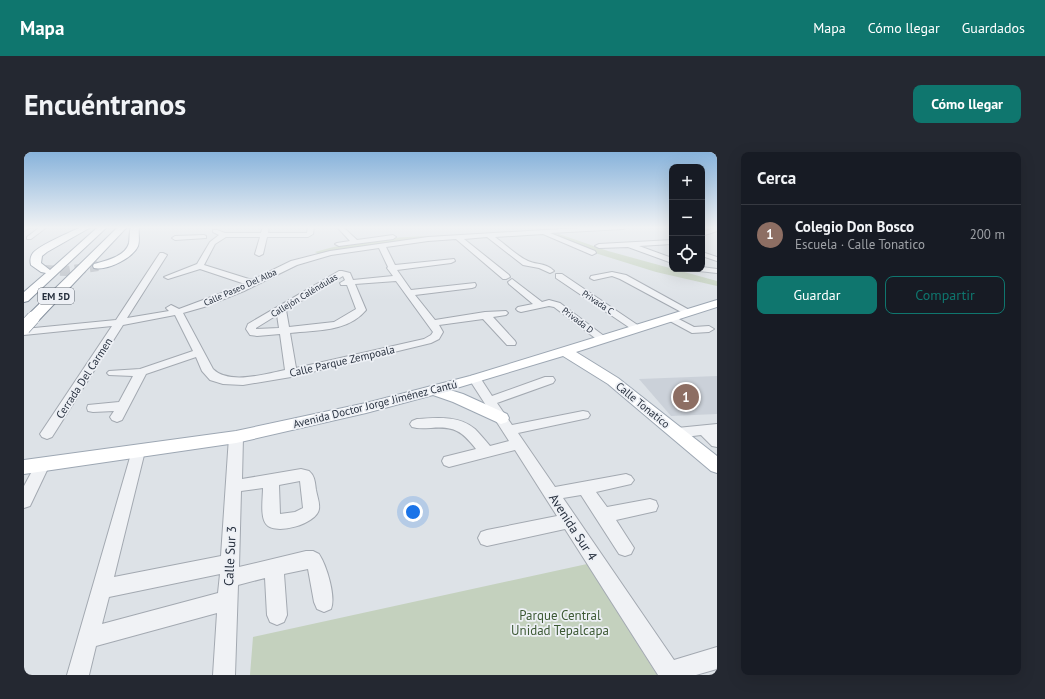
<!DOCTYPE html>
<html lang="es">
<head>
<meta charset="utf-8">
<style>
	body { margin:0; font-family:"PT Sans",sans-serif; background:#242831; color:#f1f3f6 }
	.controls { position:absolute; right:12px; top:12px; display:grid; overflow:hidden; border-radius:8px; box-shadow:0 4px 16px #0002 }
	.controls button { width:36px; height:36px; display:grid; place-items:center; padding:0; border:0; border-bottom:1px solid #363941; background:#171b24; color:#f1f3f6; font:20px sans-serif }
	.you { position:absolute; left:389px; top:360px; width:14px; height:14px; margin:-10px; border:3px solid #fff; border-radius:50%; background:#1a73e8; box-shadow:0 0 0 6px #1a73e833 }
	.badge { display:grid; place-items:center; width:26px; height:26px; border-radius:50%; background:#0f766e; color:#fff; font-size:13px; font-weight:700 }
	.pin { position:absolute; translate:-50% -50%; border:2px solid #fff; box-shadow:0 1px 4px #0006 }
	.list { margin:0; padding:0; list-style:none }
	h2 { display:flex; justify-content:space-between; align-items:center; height:52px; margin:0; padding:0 16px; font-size:17px }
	h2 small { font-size:13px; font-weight:400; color:#9ea1a6 }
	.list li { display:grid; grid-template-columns:26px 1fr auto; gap:12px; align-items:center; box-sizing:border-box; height:60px; padding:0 16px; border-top:1px solid #363941 }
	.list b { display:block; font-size:15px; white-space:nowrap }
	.list p { margin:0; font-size:13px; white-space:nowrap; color:#9ea1a6 }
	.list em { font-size:13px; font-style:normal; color:#9ea1a6 }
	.actions { display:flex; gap:8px; padding:12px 16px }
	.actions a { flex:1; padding:9px 0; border:1px solid #0f766e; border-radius:8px; text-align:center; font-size:14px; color:#0f766e }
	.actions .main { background:#0f766e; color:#fff }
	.icon { flex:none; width:22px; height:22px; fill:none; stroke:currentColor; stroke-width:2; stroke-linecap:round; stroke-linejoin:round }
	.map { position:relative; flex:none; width:693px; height:523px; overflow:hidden; border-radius:8px }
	header { display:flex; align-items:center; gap:24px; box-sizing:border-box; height:56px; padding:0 20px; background:#0f766e; color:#fff }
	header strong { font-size:19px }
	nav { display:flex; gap:22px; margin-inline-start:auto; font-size:14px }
	.intro { display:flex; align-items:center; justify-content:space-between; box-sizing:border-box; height:96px; padding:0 24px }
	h1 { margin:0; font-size:28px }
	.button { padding:10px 18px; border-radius:8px; background:#0f766e; color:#fff; font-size:14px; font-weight:700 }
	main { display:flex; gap:24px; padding:0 24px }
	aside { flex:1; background:#171b24; border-radius:8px; box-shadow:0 4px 16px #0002 }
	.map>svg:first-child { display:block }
	.built { fill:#cbd1d9 }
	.green { fill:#c4d1be }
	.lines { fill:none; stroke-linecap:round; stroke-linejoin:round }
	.highway-tunnel { stroke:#b9bec5; stroke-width:10; stroke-dasharray:10 5; stroke-linecap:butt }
	.minor-casing { stroke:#a3a9b1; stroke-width:2 }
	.major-casing { stroke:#9da7b3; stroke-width:2 }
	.highway-casing { stroke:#85909e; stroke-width:2 }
	.minor { fill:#f0f2f5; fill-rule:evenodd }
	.major { fill:#fff; fill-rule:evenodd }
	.highway { fill:#fff; fill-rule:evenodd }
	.highway-bridge-casing { stroke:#85909e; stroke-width:14; stroke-linecap:butt }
	.highway-bridge { stroke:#fff; stroke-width:13 }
	.labels { text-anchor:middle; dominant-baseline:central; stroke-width:3.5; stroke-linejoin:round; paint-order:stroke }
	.far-street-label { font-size:9px; fill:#27303e; stroke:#edf0f5 }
	.shield { fill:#edf0f5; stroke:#626a75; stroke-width:1 }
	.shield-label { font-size:10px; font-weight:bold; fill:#27303e }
	.street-label { font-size:11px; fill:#27303e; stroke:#edf0f5 }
	.near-street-label { font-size:13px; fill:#27303e; stroke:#edf0f5 }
	.near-park-label { font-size:13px; fill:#3d5934; stroke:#edf0f5 }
</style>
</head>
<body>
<header>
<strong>Mapa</strong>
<nav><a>Mapa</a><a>Cómo llegar</a><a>Guardados</a></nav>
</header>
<div class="intro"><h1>Encuéntranos</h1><a class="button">Cómo llegar</a></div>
<main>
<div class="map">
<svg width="693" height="523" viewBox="0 0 693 523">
	<rect width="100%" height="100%" fill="#dde2e7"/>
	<!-- built -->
	<path class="built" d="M693,224V262L647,264L615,227Z"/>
	<!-- green -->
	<path class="green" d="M535,82L584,99L693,129V134L632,120L571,101L527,83Z
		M408,84L410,86L295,102L291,100C330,88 369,85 408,84Z
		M563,412L633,523H226L229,485Z"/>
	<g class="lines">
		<!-- highway-tunnel -->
		<path class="highway-tunnel" d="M21,118L42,119L74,114"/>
		<defs>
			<path id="minor" d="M0,75H7L0,79Z
				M16,75H23L7,87H3V85Z
				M239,75H245L244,81H283L284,75H290L289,82L284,85H243L239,102L235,104L231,102L236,85H202L191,92L180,113L228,128L267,109L306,99L404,85L571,75H602L599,77L526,81L571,99L572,101L568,103L519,82L471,85C481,92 493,104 504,109C513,113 523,111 530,119L526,121L515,116L499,113L463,85L440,87L485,123L486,125L482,127H479L432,87L404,89L362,95L371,113L430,107L431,109L427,111L373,118L387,138L451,131L452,133L451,135L448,136L391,143L411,168L461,160L482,159L484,161L482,163L469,165L491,189L492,191L491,193H483L459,167L415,173L419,180L415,187L407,191L267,225L219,233L199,232L186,228L178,219L172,205L122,222L98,268L93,270L88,268L86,265L90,259L69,260L64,259L63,256L64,253L95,250L109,224L85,223L83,221L85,219L116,217L169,199L151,163L99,173L28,285L23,287L18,285L16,282L88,174L0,183V177L92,168L136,101H139L143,103L103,166L145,159L142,156L147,153L155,157L214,135L221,132L176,117L144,127L140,125L173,112L186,90L195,83L189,80V78H193L201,81H237ZM355,96L364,115L363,116L369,124L329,128L326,121L318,119H315L224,172L222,177L226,183L233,184L256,182L261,218C241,222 205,233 189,217L159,161L180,155L220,139L273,113L307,103ZM319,124L321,128L316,131L317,133H323L332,157L310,170L265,175L262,158ZM372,129L409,180L407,183L400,187L272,216L266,181C292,178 324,180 342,158L331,132ZM253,163L255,176L232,177V176Z
				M313,75H319L333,88L369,83L372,85L369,87L315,94L311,92L313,91L326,89Z
				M693,75V79L678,84V80Z
				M180,83L182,84V86L151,88L148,86L151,84Z
				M648,88V92L615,94L648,106V111L604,95L575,96L571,94L575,92Z
				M678,100L693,105V109L678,104Z
				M678,115L693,117V121L675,119L674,117H678Z
				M588,120L602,123L669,160L664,163L661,162L596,127L588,124L570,128L566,126L567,124Z
				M532,122H538L618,176L617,178H609L532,126Z
				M488,127L518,150L525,148L536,151L584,187L579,190L575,189L530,155L525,154L497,160L494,159L492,157L494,155L509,152L485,132L484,130Z
				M647,163L670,175L685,174L690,177L685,180L668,181L644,168L642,166Z
				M451,223L455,224L468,244L521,225H529L531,228L529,231L473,251L488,273L559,259L564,260L566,263L564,266L494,281L531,335L602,322L607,324L610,328L607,332L572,340L583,355L626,347L632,349L634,354L632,359L592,368L610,396L607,402L601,404L595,402L557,343L539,346L650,508L693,495V517L672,523H634L541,377L463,394L457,392L454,386L457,380L463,378L533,364L491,298L425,315L420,313L418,309L420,305L452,297C438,279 430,274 407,276C400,276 395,277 388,275L386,272L388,269L393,267C412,266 435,263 451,277C456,282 461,288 466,294L485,289L445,227L447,224Z
				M693,272V295L688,294L677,283L653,286L648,284L646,281L648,278L653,276Z
				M212,280L217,281L219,285L218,327L277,317L285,319C291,324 291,331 292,338C293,344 296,351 295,357C293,372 251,384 242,372C236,364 239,346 239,336L217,339L215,415L282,399H289L295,402C303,414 312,445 307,457L300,460L293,457L290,450L284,417L260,422L263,463L260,470L253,473L246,470L243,463L241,426L214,433L211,523H189L193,461L72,494L65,523H43L109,295L114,294L119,295L121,299L90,425L197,404L205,285L207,281ZM276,329L279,356L271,360L256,362L255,333ZM196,422L194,441L78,472L85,445Z
				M19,306L24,308L26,312L6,354L0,356V334L14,308Z"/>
			<path id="major" d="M693,148V155L552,200L594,226L693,304V321L687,319L584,232L539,204L426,238L439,242L483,262L485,266L483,270L477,272L429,250L409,243L342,261L212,291L0,322V308L212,279L342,251L446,224Z"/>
			<path id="highway" d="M57,75H67L23,100L18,104L17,111L26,118L74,75H83L4,149L0,150V140L22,121L17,120L7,113C6,109 6,105 9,101C17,92 45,81 57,75Z
				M94,75H103L14,169H4L2,166L4,163Z
				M107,75H115C114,81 116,88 114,94C109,106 83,119 70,116L69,114L70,112C82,109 102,104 105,91C106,86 105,80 107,75Z"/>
		</defs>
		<!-- minor casing -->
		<use href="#minor" class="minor-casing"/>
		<!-- major casing -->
		<use href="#major" class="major-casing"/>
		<!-- highway casing -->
		<use href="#highway" class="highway-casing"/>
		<!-- minor -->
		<use href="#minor" class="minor"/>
		<!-- major -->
		<use href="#major" class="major"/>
		<!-- highway -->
		<use href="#highway" class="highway"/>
		<defs>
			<path id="highway-bridge" d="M0,176L9,166"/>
		</defs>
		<!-- highway-bridge casing -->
		<use href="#highway-bridge" class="highway-bridge-casing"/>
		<!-- highway-bridge -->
		<use href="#highway-bridge" class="highway-bridge"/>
	</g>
	<!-- sky -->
	<linearGradient id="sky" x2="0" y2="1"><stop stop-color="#88b3db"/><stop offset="0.51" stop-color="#f0f2f4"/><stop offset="1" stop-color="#f0f2f4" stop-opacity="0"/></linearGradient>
	<rect width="693" height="148" fill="url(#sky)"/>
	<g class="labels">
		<!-- far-street labels -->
		<g class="far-street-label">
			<text transform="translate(216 135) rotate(-24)">Calle Paseo Del Alba</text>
			<text transform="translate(280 143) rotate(-31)">Callejón Caléndulas</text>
			<text transform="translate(574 150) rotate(34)">Privada C</text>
			<text transform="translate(554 168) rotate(37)">Privada D</text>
		</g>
		<!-- shield labels -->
		<rect class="shield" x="14" y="136" width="36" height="16" rx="3"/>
		<g class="shield-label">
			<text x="32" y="144">EM 5D</text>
		</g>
		<!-- street labels -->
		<g class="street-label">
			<text transform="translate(318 209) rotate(-13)">Calle Parque Zempoala</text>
			<text transform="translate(60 226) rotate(-57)">Cerrada Del Carmen</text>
			<text transform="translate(351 252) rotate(-14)">Avenida Doctor Jorge Jiménez Cantú</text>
			<text transform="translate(619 253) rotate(39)">Calle Tonatico</text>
		</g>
		<!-- near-street labels -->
		<g class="near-street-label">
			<text transform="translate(549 375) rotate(57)">Avenida Sur 4</text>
			<text transform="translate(206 404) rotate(-87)">Calle Sur 3</text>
		</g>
		<!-- near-park labels -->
		<g class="near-park-label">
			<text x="536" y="463">Parque Central<tspan x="536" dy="15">Unidad Tepalcapa</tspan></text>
		</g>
	</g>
</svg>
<div class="controls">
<button>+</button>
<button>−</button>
<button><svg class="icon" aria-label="locate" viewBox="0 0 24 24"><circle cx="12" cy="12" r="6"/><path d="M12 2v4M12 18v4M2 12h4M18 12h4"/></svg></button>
</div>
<div class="you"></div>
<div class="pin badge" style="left:662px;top:245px;background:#8d6e63">1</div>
</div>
<aside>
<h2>Cerca<small></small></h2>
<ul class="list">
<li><span class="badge" style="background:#8d6e63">1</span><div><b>Colegio Don Bosco</b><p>Escuela · Calle Tonatico</p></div><em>200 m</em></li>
</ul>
<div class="actions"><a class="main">Guardar</a><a>Compartir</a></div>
</aside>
</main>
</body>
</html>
